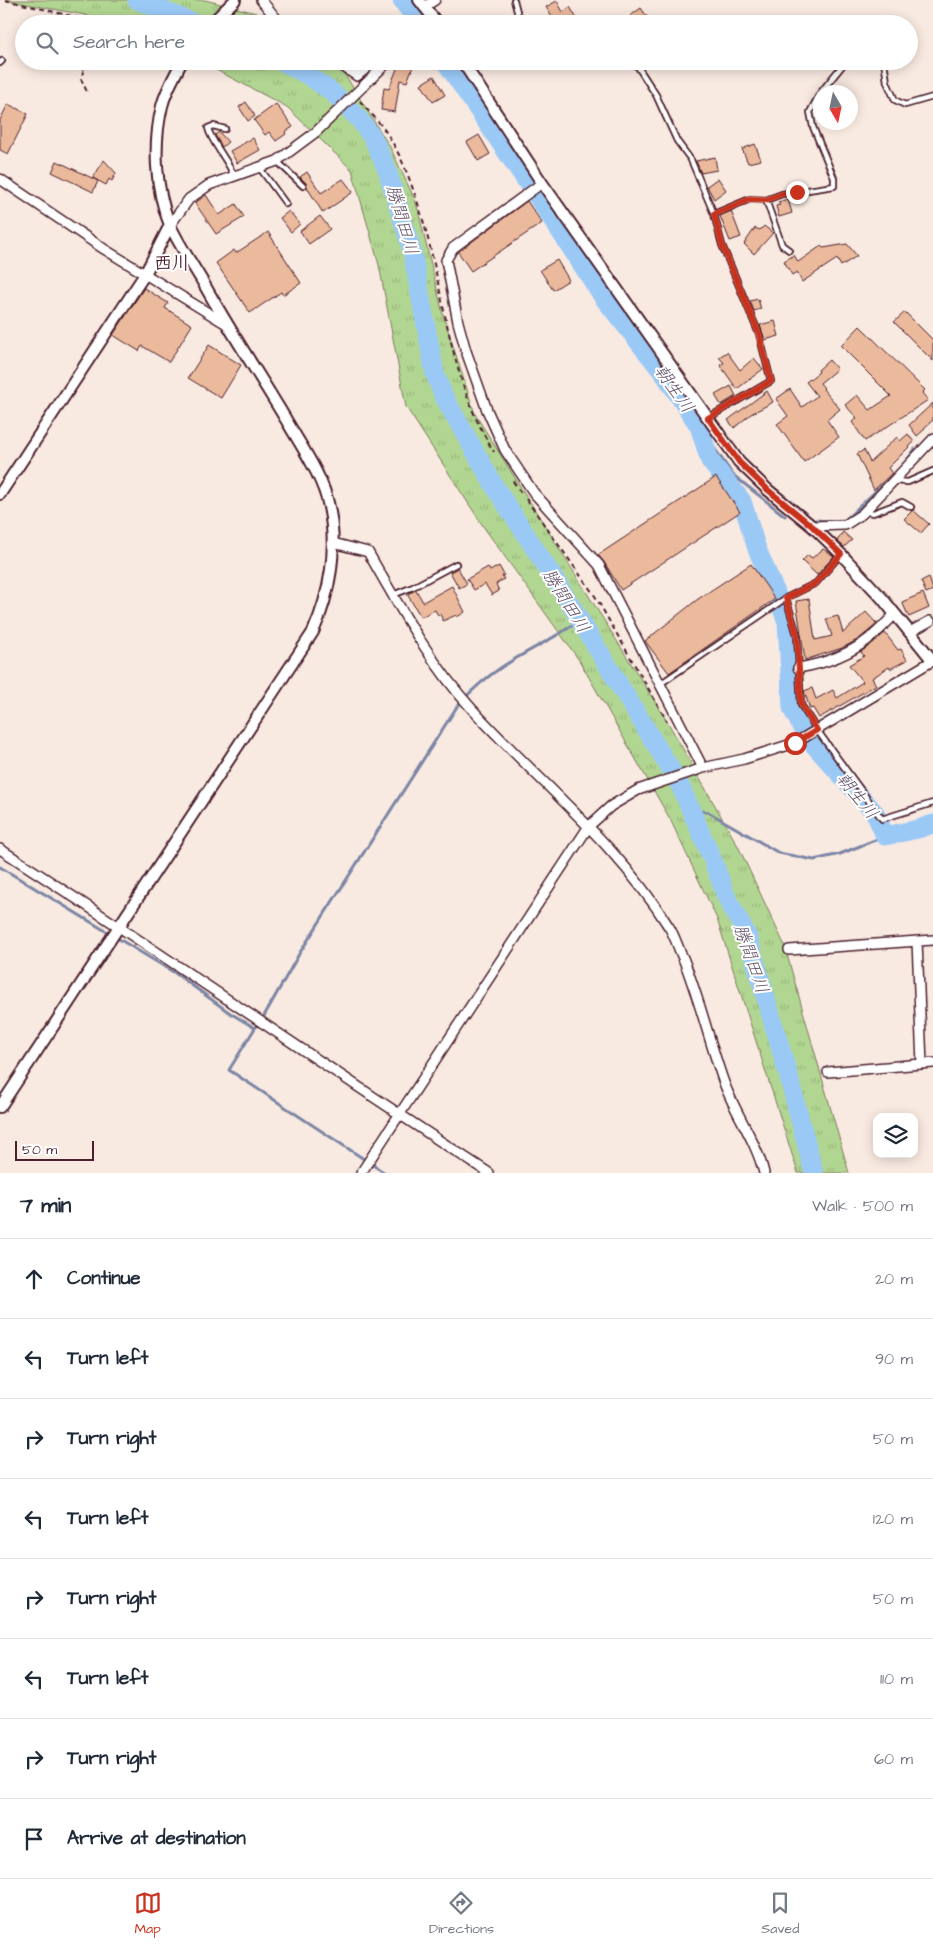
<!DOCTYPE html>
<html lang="en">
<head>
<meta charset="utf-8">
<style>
	body { margin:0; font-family:"Architects Daughter","Klee One",sans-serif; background:#f2f2f3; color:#1f2937 }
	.controls { position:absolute; right:15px; bottom:15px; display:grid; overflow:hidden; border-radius:10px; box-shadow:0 2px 12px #0003 }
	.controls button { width:45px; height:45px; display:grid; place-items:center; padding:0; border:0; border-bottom:1px solid #e0e1e3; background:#fff; color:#1f2937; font:25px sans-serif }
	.compass { position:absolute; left:813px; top:85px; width:45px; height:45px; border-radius:50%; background:#fff; box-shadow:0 2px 12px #0003; rotate:171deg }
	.scale { position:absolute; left:15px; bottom:12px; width:79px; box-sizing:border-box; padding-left:5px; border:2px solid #4a1f2b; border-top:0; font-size:14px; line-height:18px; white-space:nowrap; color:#4a1f2b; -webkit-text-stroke:4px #fff; paint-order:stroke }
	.stop { position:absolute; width:15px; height:15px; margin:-11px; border:4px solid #c8321e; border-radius:50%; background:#fff }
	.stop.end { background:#c8321e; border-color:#fff; box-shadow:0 1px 5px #0008 }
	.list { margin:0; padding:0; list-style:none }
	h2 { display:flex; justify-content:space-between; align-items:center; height:65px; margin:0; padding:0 20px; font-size:21px }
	h2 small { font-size:16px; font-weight:400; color:#747a83 }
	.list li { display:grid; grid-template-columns:32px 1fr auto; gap:15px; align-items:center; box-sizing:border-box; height:80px; padding:0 20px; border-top:1px solid #e0e1e3 }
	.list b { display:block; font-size:19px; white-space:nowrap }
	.list em { font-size:16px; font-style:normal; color:#747a83 }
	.icon { flex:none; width:28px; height:28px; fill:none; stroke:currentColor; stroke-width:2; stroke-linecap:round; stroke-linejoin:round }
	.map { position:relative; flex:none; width:933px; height:1173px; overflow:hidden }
	.search { position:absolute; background:#fff; box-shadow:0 2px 12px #0003; left:15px; right:15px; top:15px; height:55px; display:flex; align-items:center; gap:12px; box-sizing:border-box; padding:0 18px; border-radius:28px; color:#747a83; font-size:19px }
	.sheet { height:705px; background:#fff }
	nav { display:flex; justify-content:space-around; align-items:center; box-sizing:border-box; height:70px; border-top:1px solid #e0e1e3; background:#fff; font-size:14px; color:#747a83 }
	nav a { display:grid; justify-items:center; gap:2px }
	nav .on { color:#c8321e }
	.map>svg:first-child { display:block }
	.grass { fill:url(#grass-tufts); stroke:#7e7a5e }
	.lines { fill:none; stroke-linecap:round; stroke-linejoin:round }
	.stream { stroke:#7b85a5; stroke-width:3 }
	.river { stroke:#9bc9f6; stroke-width:19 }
	.building { fill:#ebb99c; stroke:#4a1f2b }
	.service-casing { stroke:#4a1f2b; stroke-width:8 }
	.minor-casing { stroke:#4a1f2b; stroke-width:12 }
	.tertiary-casing { stroke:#4a1f2b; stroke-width:14 }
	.path { stroke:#4a1f2b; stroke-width:2; stroke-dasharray:5 4; stroke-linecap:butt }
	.service { stroke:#fff; stroke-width:4.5 }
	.minor { stroke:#fff; stroke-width:9 }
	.tertiary { stroke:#fff; stroke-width:10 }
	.route { stroke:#c8321e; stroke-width:6 }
	.labels { text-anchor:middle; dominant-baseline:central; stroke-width:4; stroke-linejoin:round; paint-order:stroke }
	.water-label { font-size:18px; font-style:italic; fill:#625268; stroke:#fff }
	.neighbourhood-label { font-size:18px; font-weight:bold; fill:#4a1f2b; stroke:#fff }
</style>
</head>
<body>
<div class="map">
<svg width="933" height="1173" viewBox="0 0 933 1173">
	<defs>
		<pattern id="grass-tufts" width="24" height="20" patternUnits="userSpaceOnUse" patternTransform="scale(1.25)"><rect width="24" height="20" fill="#b1d691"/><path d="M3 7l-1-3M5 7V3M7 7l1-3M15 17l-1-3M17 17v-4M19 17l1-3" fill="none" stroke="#9ab77d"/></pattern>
	</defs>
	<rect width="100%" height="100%" fill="#f9eae1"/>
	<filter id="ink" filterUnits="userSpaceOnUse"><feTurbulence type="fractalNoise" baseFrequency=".02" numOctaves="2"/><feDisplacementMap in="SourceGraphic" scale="10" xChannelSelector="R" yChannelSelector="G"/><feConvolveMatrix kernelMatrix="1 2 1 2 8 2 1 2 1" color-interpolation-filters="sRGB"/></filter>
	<g filter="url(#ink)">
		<!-- grass -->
		<path class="grass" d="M5,0H205L256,13L271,24H105L85,15Z
			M199,61H326L344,73L390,147L416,202L444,318L475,414L667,721L738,846L784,944L849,1173H798L717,919L670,819L579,660L485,529L406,407L379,265L352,170L287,107Z"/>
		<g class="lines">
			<!-- stream -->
			<path class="stream" d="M699,426L733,475L785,516
				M905,463L915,449
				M816,520L830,521L845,520L895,473
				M691,810L708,812L779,853L814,860L840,854L885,836
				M0,867L175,973L230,1013L255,1028
				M385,1173L229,1070L255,1028L264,1016L299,954L458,705C471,691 484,679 499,669C525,651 555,639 580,620"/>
			<!-- river -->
			<path class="river" d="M137,0L197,24
				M402,0L419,24
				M281,61L309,76L332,92L359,119L373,138L387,170L412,251L435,374L444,397L495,487L566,597L679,783L712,858L726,896L748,937L788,1074L814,1173
				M445,61L529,185
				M537,196L603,297L665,375L699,426L710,461L742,501L757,549L778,598
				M781,606L787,622L792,708L802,728
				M813,744L875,813L885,836L918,829L933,824"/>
		</g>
		<!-- building -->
		<path class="building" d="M557,1L563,12L570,7L580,24H556L546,7Z
			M641,8L652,24H636L630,16Z
			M400,61H415L407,82L400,80L395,112L381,110L384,88L389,89Z
			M434,76L445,95L433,102L421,84Z
			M246,102L255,116L248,121L239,107Z
			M8,104L28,114L8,154L0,150V120Z
			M276,104L293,127L285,132L286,134L276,141L269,132L265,135L254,120Z
			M219,132L228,142L222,147L215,135Z
			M479,135L490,154L478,161L467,142Z
			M253,138L260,150L237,163L230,151Z
			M755,144L761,160L748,163L742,149Z
			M715,157L717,170L701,173L696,161Z
			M104,160L116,173L112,181L109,179L106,185L93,178Z
			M57,161L98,181L93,192L52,172Z
			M307,172L321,193L343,179L353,192L323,213L308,189L306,183L300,177Z
			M718,178L726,190L714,199L707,186Z
			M206,195L219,215L236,204L244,217L216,234L195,203Z
			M788,199L792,213L779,217L776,206L780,205L778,202Z
			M527,201L542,223L471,271L458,252Z
			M289,211L300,224L291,232L280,218Z
			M731,211L741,237L730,241L720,216Z
			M320,216L330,229L309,244L300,231Z
			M764,226L773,233L754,254L744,244L755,228L760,230Z
			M268,232L301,283L283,295L281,292L250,313L216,263L234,250L236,253Z
			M847,244L857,256L841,266L837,259L802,282L797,272L792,275L784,261L794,255L798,262L821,246L823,248Z
			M557,260L569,280L553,290L540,270Z
			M144,288L168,303L165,308L192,325L169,362L142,346L139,351L113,335Z
			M758,299L761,309L754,311L750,301Z
			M905,312L933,340V361L894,322Z
			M775,321L779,336L765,340L760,325Z
			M860,326L925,390L922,393L928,400L865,441L852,422L857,418L845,405L857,395L870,410L891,396L841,346Z
			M209,345L241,365L221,398L188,378Z
			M727,352L740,370L754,358L763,369L737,389L720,365L724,363L719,357Z
			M829,360L837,369L820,383L824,388L823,389L840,409L827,420L839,437L804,462L777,424L788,416L776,399L790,389L802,407L817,396L806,382L819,372L818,370Z
			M731,386L736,396L721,405L715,395Z
			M767,391L773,402L751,414L734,428L728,420Z
			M933,403V420L924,428L925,429L917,436L909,425Z
			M908,434L914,442L888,468L892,473L874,490L857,454L864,450L870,462L897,437L900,441Z
			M716,477L740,512L621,590L604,562L598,555Z
			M913,510L929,524L921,533L904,519Z
			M843,532L852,540L844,547L837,541Z
			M823,549L834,556L817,575L802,561L808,555L812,558Z
			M751,564L775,599L669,673L645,641L698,599Z
			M499,566L504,575L502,576L504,579L496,584L499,591L492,595L485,584L474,590L467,579L488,567L490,571Z
			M458,568L467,584L459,588L450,572Z
			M929,577L933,590L926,593L921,581Z
			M452,586L465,612L457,617L456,615L443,621L440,614L438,615L435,610L421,617L407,594L416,590L423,602Z
			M923,593L929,608L909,617L902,602Z
			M809,599L815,640L832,636L826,619L838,616L843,633L866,612L877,624L859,639L842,648L805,660L796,601Z
			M885,633L898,650L901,649L907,660L890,669L889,667L872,678L876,685L819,718L813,708L810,709L804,691L812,688L816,699L833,690L837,698L863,682L849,665L864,656L861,652Z"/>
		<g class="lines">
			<defs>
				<path id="service" d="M514,0L519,19L523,24
					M630,61L638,67L656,95L677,141L691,160L714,214L722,245L759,334L771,381L708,418
					M884,61L887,82L895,100L905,105L933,97
					M0,63L2,61
					M821,92L846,61
					M225,129L213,126L208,128C211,142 228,160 234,176
					M277,161L303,186
					M259,167L286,204
					M766,200L782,245L789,250
					M714,214L750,199L766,200L782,194L834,186V178L813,127L810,112L820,93
					M894,481L908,482L933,471
					M865,511L873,513L902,502L911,507
					M841,554L816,583L786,598L797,635L801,705L817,730L882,819L933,803
					M393,595L413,587L456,564
					M660,684L786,598"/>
				<path id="minor" d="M261,0L281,24
					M424,7L435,0
					M335,61L357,76L375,61
					M0,179L104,249L228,325
					M542,183L453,248L446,260L458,322L466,351L487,410L505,450L534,493L599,565L703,768
					M170,225L189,199L209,185L277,161L316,132L389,61
					M812,526L845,525L862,514L933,439
					M333,543L368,552C398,604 431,665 472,709C538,781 617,843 669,927C675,936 678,948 683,958C699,998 709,1040 723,1080C734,1112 756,1140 764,1173
					M910,632L930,621
					M798,668C823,664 850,654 870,638C879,631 887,622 895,614
					M0,849C165,955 325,1067 489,1173
					M917,941L922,1064
					M789,950L933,940
					M828,1072L933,1063
					M361,1173L589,826L611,806L638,790L703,768L744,759L795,743L932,661"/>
				<path id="tertiary" d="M419,0L438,24
					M211,24L235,0
					M462,61L542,183L739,462L768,490L812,526L841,554L882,598L933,661
					M0,494L145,274L170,225
					M0,1107L313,632C330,594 338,549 329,507C323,477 303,449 288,423C260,376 230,331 204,284C193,265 179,245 170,225C155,189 153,144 162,106C166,90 175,76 182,61"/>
			</defs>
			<!-- service casing -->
			<use href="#service" class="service-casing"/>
			<!-- minor casing -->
			<use href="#minor" class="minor-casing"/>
			<!-- tertiary casing -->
			<use href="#tertiary" class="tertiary-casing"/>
			<!-- path -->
			<path class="path" d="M5,0L105,24
				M86,61L81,79L88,94
				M360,101C366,109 374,116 380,124C396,144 407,171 415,195C445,280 445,374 494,452
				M513,481L523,496
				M526,499L595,596L667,721"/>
			<!-- service -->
			<use href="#service" class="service"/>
			<!-- minor -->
			<use href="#minor" class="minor"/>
			<!-- tertiary -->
			<use href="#tertiary" class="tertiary"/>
		</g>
	</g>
	<g class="lines" filter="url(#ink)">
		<!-- route -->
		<path class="route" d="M795,743L817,730L801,705L797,635L786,598L816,583L841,554L812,526L768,490L739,462L708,418L771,381L759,334L722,245L714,214L750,199L766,200L782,194L797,192"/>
	</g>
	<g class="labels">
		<!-- water labels -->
		<g class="water-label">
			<text transform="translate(402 220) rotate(74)">勝間田川</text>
			<text transform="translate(674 389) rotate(55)">朝生川</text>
			<text transform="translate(566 601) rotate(58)">勝間田川</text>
			<text transform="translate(857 796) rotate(51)">朝生川</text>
			<text transform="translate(751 959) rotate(71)">勝間田川</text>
		</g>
		<!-- neighbourhood labels -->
		<g class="neighbourhood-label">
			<text x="172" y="263">西川</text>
		</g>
	</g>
</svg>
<div class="controls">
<button><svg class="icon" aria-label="layers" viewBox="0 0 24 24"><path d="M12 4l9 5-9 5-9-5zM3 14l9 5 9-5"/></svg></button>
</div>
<svg class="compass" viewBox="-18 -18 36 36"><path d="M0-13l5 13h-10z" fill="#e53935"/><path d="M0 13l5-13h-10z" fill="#747a83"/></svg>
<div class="scale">50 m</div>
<div class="stop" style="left:795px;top:743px"></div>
<div class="stop end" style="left:797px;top:192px"></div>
<div class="search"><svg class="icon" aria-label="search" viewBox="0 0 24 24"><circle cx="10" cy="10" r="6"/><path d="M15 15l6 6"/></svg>Search here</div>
</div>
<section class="sheet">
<h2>7 min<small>Walk · 500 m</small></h2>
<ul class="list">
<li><svg class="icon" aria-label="ahead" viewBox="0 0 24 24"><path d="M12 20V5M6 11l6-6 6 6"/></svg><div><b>Continue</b></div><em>20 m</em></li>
<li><svg class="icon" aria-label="left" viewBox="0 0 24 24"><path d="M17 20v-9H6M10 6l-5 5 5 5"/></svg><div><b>Turn left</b></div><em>90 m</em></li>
<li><svg class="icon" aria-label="right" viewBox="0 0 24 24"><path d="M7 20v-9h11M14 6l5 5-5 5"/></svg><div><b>Turn right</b></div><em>50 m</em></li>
<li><svg class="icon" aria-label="left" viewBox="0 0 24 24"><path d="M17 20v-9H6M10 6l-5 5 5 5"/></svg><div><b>Turn left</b></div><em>120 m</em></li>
<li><svg class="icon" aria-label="right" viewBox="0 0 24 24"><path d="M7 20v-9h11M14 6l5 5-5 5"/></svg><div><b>Turn right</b></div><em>50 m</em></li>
<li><svg class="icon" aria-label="left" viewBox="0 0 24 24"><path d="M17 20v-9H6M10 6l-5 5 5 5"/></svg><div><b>Turn left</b></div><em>110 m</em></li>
<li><svg class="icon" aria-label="right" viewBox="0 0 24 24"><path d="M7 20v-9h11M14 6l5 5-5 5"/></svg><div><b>Turn right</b></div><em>60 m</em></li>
<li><svg class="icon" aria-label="arrive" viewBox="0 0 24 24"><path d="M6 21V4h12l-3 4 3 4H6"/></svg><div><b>Arrive at destination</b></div></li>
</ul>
</section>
<nav>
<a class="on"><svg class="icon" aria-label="map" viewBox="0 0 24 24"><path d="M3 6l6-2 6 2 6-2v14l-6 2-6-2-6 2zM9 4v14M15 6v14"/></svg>Map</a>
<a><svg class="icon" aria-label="directions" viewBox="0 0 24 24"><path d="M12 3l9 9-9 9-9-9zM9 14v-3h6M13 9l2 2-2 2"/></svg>Directions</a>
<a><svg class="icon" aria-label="saved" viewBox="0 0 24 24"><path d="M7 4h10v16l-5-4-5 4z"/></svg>Saved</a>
</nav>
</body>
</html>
